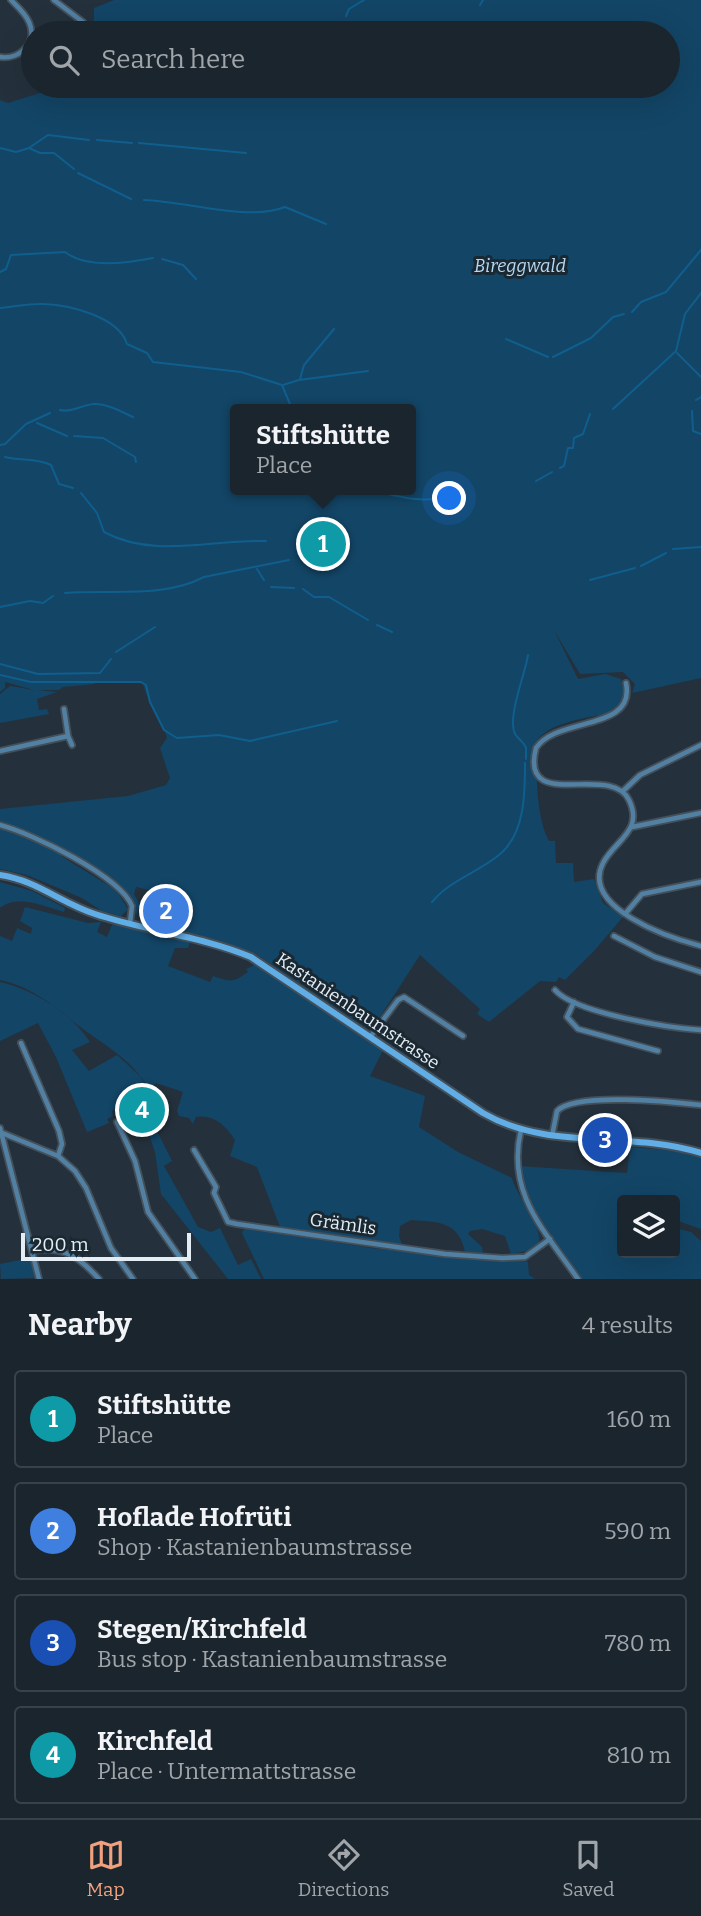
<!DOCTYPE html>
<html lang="en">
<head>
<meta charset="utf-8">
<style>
	body { margin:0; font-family:Bitter,serif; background:#242d35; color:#f1f3f6 }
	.controls { position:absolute; right:21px; bottom:21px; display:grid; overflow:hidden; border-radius:7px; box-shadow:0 7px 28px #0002 }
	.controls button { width:63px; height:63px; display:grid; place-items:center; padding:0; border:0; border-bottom:2px solid #394249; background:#1b252d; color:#f1f3f6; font:35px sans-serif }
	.scale { position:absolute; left:21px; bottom:18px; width:170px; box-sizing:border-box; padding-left:7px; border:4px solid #e4edf4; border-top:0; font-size:19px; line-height:24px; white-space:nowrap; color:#e4edf4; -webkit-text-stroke:5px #1a2832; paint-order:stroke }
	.you { position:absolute; left:450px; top:499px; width:24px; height:24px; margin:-18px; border:5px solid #fff; border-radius:50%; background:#1a73e8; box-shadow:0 0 0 10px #1a73e833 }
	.badge { display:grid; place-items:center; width:46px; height:46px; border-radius:50%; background:#f1a17d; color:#fff; font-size:23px; font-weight:700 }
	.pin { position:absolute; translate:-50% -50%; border:4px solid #fff; box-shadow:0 2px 7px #0006 }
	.popup { position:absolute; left:230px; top:404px; width:186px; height:91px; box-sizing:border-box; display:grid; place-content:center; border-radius:7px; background:#1b252d; filter:drop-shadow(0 2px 5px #0005); font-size:23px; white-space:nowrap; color:#a0a5aa }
	.popup b { font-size:26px; color:#f1f3f6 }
	.popup::after { content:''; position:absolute; left:50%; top:100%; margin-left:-14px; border:14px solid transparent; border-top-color:#1b252d }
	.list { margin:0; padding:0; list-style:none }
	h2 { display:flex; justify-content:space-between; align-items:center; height:91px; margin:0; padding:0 28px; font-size:30px }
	h2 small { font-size:23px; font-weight:400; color:#a0a5aa }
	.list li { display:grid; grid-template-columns:46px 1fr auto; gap:21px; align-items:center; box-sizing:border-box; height:98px; margin:0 14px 14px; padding:0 14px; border:2px solid #394249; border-radius:7px }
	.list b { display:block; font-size:26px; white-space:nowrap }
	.list p { margin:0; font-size:23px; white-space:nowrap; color:#a0a5aa }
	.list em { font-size:23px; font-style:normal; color:#a0a5aa }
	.icon { flex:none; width:38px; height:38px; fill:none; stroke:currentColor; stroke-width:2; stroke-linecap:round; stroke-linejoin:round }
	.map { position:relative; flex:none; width:701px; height:1279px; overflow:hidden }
	.search { position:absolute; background:#1b252d; box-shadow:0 7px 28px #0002; left:21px; right:21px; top:21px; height:77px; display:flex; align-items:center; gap:18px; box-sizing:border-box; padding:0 24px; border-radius:38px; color:#a0a5aa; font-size:26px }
	.sheet { height:539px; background:#1b252d }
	nav { display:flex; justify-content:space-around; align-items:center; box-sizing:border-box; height:98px; border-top:2px solid #394249; background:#1b252d; font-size:19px; color:#a0a5aa }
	nav a { display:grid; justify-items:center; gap:4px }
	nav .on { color:#f1a17d }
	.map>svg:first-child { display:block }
	.green { fill:#134566; fill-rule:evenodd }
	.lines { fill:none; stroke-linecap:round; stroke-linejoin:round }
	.stream { stroke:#105e8d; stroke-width:2 }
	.street-casing { stroke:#434f59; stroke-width:8 }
	.secondary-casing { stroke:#434f59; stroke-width:10 }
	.street { stroke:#5280a3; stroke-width:4.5 }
	.secondary { stroke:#61ade5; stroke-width:6 }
	.labels { text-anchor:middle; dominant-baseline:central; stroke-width:6; stroke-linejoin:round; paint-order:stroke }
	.park-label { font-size:18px; font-style:italic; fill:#b6d9f4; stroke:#1a2832 }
	.street-label { font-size:18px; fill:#e4edf4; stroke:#1a2832 }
</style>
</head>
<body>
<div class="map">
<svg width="701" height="1279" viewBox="0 0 701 1279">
	<rect width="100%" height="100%" fill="#24313c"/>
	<!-- green -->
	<path class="green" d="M114,0H701V678L632,693L635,684L623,672L580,674L554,630L578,679L605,674L621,679C625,693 625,703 612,712C588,719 539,721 532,751C529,764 537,772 537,783C538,801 540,825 549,841H555L556,863H573L574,882L594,879L603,903L623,917L594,951L565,980L559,977L556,982L540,981L489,1022L477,1014L480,1009L420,955L371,1031L256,954L221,941L171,928L173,912H179L184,891L174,896L136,887L134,894L140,905L136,916C132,883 91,865 64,851L61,856L116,890L128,909L121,916L102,911L82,898L27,875L0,869V809L128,796L166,785L170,778L160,748L167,738C162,718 148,704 143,684L130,681H95L94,684L63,687L59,690H37L57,692L37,699L39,710L47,709L49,714L0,723V694L10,686L34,690L5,682V688L0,692V100L8,103L62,86H668V33H94V8ZM236,409H410V490H236Z
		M0,882L32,891L65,908L64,912C44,906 17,894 0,908Z
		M25,907L88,923L101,922L97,932L107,937L112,925H120L190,942L188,948H175L168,966L210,982L213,976C230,982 233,983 248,972L246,969L257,964L383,1050L370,1076L425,1096L419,1127L458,1152L512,1178C517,1197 543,1227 539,1243L531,1250L511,1254L505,1236L482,1229L470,1231L468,1234L482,1247L483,1253L465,1252C459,1221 438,1222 411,1220L400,1226L399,1237L403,1246L280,1227L257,1167L230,1156L235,1140C226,1126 214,1114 196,1117L193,1124L189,1118L179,1116L177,1111L183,1092L156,1083L150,1090C133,1061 109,1048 83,1029C55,1008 36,988 0,980V936L12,941L17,928L31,934L32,928L20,921Z
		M0,982C32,989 70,1012 90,1042L72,1050L89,1071L117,1055L140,1076L162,1111L152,1115L148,1108L130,1115L120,1107L112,1111L113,1116L107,1119L109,1123L87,1132L56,1057L38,1023L0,1041Z
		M147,1111L172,1161L164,1166L198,1227L211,1232L220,1228L238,1265L251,1259L261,1279H228L161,1194L155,1152L142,1113Z
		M630,1147L676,1151L701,1158V1229L675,1220V1200H622V1253H675V1228L691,1232L701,1241V1279H580L533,1208L523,1189L518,1166L627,1173Z
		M245,1228L371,1248L512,1261L518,1259L528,1262L529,1275L535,1279H264L242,1233Z
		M31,1258L35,1278L1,1279L0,1264Z"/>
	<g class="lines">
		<!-- stream -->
		<path class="stream" d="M480,5L483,0
			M346,16L349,9L364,0
			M349,24L351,33
			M97,140L132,143
			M139,143L246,153
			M0,148L16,152L29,148L40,153H54L74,169
			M29,148L48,135L89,140
			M78,173L131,199
			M144,200C186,201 247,222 285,207L326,224
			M162,259L183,265L196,279
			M0,272L6,269L11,255L65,252C87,269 127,263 153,258
			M0,308C14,307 29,303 44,304C70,305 119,317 127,344L147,353L153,362L241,372L282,385L292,409
			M632,312L641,302L666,292L701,250
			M506,339L548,357
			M677,353L701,377
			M553,357L591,338L613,317L624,314
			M300,379L304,365L334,329
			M283,385L299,380L368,371
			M696,400L701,397
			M613,409L676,351L685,314L701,293
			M60,410C72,413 81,405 94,404C106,403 122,412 133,417
			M692,411L693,431L701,434
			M37,423L67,436
			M74,436L103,438L135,457L136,462
			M0,445L5,444L26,424L50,413
			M5,457C21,461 36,458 51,465L59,484L73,488
			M560,468L564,466L568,448H573L574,438L583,434L590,414
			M536,481L552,472
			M370,490C396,495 419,504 445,497
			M81,493L97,513L104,532C154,559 213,539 266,541
			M673,549L701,547
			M641,566L666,553
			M257,569L264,580
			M590,580L635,568
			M271,587L294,588
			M303,589L314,597H329L368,620
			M65,593C110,589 162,599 204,577L289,560
			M0,607L30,601L43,603L53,596
			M377,625L392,632
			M116,652L155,627
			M0,664L38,674L100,673L111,659
			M0,675L31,682H141L146,685L150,702L164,730L177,738L219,735L250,741L337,721
			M526,759V748C524,742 518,739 515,734C507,717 525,675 528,655
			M432,902C450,880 477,873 499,855C525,834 525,794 525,763"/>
		<defs>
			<path id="street" d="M54,0L83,22
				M0,57C20,60 38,42 29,22C25,13 17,6 11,0
				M626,683C636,732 557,716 536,748C519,814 611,762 629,800C644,831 615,840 603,863C580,908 670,938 701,946
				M64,709L68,736
				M0,751L68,736L72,745
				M623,791L640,775L701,745
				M0,825C31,833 120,876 132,906L130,923
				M632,827L701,813
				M625,914L642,894L701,882
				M614,936L655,957L701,972
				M555,990C575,1013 669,1028 701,1030
				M574,1002L567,1017L578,1029L658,1051
				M371,1036L398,1000L404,997L463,1036
				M21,1043L59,1131L62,1144L58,1156
				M117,1122L135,1161L148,1212L195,1279
				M0,1128L39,1279
				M521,1130C506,1193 544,1230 578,1279
				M0,1132L58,1156L75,1171L86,1188L111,1248L133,1279
				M552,1136L557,1111C575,1092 673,1102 701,1105
				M194,1150L216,1187L214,1193L228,1222L237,1224L445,1254L502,1258L525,1257L550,1239
				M33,1251C65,1246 79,1257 99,1279"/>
			<path id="secondary" d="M0,875C36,880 61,903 95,914C146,931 201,936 251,957L483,1113C550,1152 630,1130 701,1153"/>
		</defs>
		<!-- street casing -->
		<use href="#street" class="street-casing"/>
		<!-- secondary casing -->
		<use href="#secondary" class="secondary-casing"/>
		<!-- street -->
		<use href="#street" class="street"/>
		<!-- secondary -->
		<use href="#secondary" class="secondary"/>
	</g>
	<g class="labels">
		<!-- park labels -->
		<g class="park-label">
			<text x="520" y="266">Bireggwald</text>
		</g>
		<!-- street labels -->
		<g class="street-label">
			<text transform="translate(358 1011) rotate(34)">Kastanienbaumstrasse</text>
			<text transform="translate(343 1224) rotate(8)">Grämlis</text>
		</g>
	</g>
</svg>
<div class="controls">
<button><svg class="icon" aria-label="layers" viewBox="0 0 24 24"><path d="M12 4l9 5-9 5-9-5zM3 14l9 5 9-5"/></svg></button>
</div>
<div class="scale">200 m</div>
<div class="you"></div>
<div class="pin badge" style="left:323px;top:544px;background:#0f9aa8">1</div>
<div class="popup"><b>Stiftshütte</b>Place</div>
<div class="pin badge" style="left:166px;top:911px;background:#3f7fe0">2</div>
<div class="pin badge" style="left:605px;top:1140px;background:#1a4fb4">3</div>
<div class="pin badge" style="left:142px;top:1110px;background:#0f9aa8">4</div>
<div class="search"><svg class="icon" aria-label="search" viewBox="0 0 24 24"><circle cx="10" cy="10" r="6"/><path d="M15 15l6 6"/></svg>Search here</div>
</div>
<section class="sheet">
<h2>Nearby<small>4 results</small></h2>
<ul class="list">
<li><span class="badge" style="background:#0f9aa8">1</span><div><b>Stiftshütte</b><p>Place</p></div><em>160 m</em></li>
<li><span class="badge" style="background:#3f7fe0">2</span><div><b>Hoflade Hofrüti</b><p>Shop · Kastanienbaumstrasse</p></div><em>590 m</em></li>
<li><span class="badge" style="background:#1a4fb4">3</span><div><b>Stegen/Kirchfeld</b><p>Bus stop · Kastanienbaumstrasse</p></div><em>780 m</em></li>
<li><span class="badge" style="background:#0f9aa8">4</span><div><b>Kirchfeld</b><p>Place · Untermattstrasse</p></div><em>810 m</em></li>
</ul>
</section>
<nav>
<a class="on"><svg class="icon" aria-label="map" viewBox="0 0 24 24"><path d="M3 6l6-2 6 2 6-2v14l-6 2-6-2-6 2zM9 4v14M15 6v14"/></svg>Map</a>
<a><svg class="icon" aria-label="directions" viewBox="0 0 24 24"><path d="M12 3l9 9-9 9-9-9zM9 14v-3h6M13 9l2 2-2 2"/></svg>Directions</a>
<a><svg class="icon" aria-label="saved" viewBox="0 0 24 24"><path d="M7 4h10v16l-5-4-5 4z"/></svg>Saved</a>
</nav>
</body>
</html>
